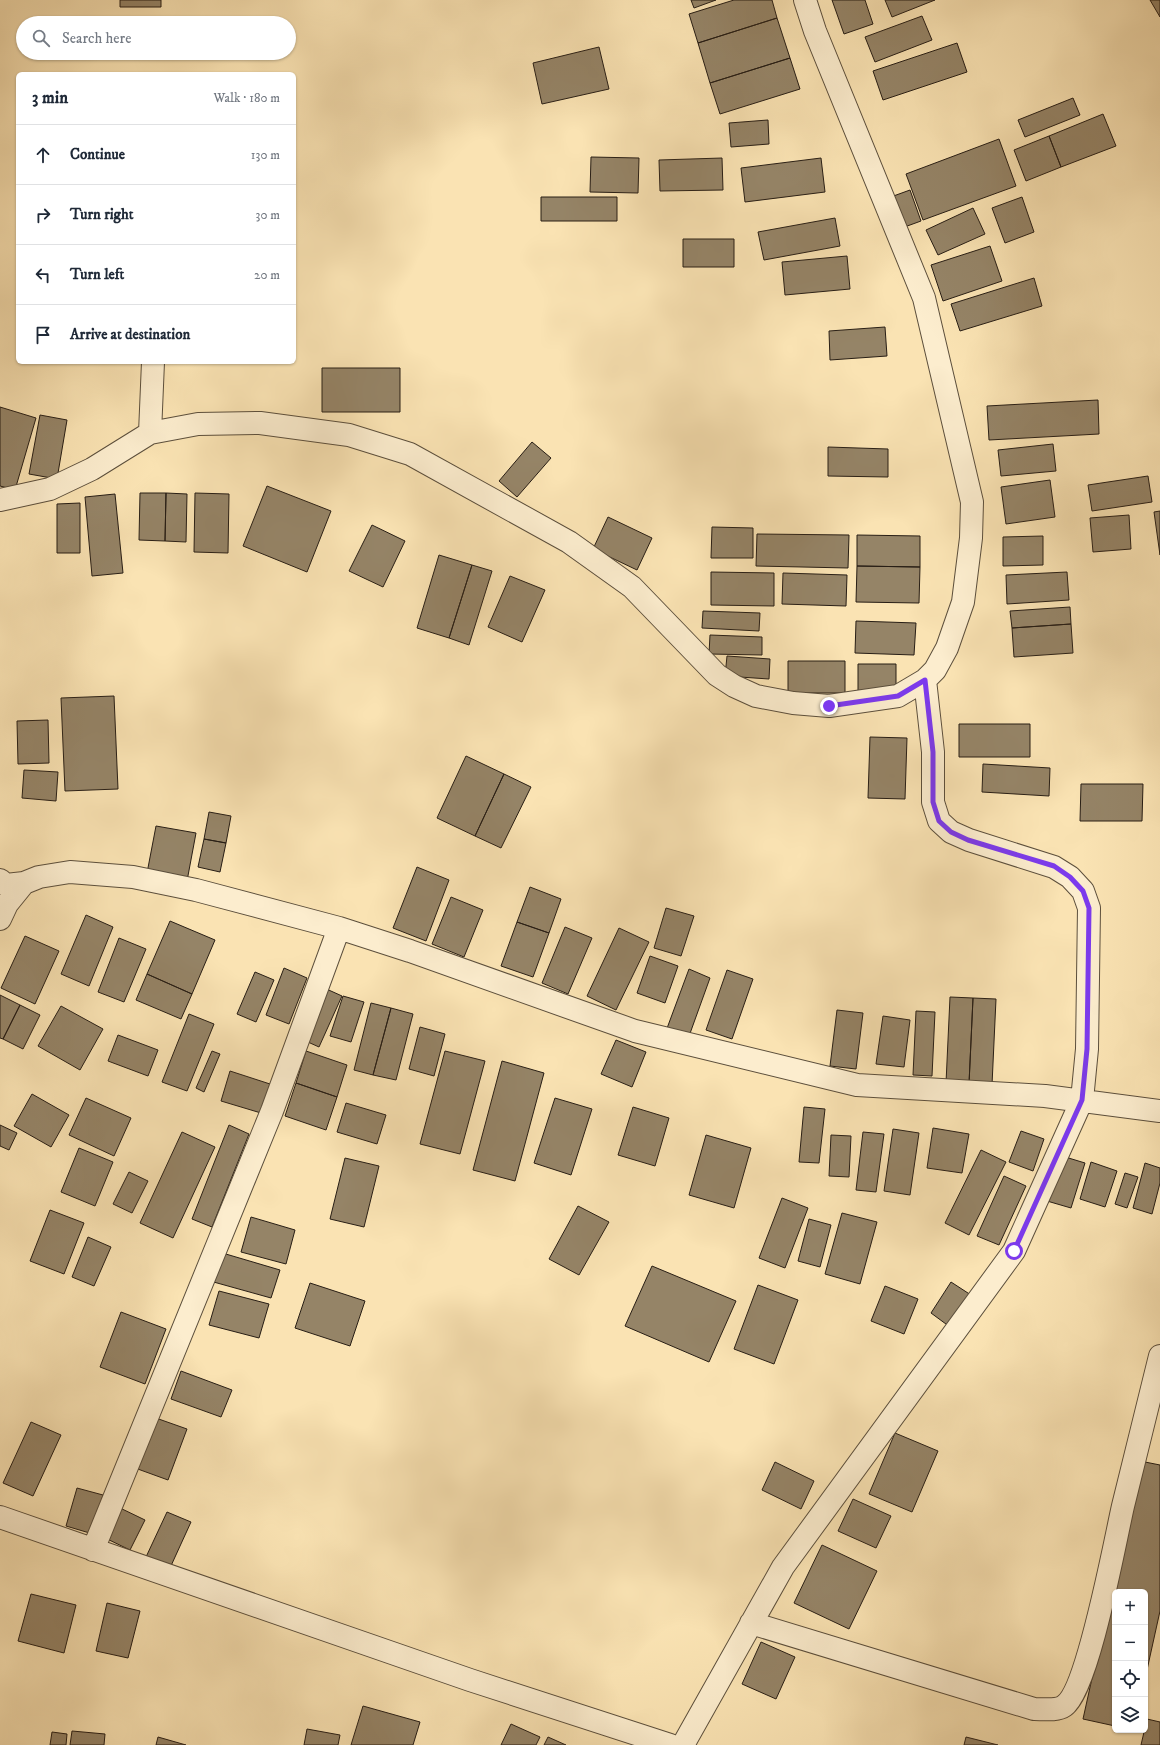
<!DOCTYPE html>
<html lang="en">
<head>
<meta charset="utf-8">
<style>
	body { margin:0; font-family:"IM FELL DW Pica",serif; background:#f6f6f7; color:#1f2937 }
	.controls { position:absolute; right:12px; bottom:12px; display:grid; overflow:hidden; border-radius:6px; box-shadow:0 1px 3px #0004 }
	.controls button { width:36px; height:36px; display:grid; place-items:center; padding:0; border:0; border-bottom:1px solid #e0e1e3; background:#fff; color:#1f2937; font:20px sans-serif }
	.stop { position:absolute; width:12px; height:12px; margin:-9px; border:3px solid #7c3aed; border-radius:50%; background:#fff }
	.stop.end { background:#7c3aed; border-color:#fff; box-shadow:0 1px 4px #0008 }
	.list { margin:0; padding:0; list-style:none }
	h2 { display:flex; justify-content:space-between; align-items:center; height:52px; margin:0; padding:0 16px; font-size:17px }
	h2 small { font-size:13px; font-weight:400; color:#747a83 }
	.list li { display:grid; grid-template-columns:26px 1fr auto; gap:12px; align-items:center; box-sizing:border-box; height:60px; padding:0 16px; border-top:1px solid #e0e1e3 }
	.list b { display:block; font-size:15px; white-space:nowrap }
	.list em { font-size:13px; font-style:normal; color:#747a83 }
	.icon { flex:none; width:22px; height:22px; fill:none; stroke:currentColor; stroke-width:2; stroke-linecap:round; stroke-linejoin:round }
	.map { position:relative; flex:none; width:1160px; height:1745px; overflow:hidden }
	.search { position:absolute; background:#fff; box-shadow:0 1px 3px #0004; left:16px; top:16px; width:280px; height:44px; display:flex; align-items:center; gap:10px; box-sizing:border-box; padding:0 14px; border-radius:22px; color:#747a83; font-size:15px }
	.panel { position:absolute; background:#fff; box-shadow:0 1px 3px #0004; left:16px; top:72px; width:280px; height:292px; border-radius:6px }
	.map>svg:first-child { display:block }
	.building { fill:#958467; stroke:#281e15 }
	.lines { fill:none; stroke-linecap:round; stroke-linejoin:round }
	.minor-casing { stroke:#5c4f3c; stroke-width:24 }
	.minor { stroke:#fcedce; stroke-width:22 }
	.route { stroke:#7c3aed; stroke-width:5 }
</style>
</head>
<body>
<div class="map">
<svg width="1160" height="1745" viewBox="0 0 1160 1745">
	<rect width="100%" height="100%" fill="#fae3b3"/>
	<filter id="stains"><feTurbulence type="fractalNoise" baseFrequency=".005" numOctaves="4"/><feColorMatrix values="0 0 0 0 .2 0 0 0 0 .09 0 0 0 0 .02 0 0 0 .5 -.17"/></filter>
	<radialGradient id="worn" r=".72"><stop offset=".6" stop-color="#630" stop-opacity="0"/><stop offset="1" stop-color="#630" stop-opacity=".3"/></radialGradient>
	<!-- building -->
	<path class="building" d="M120,0H161V7H120Z
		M691,0H716L694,8Z
		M734,0H772L777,18L698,43L689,14Z
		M832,0H865L873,24L844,34Z
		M885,0H935L892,17Z
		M1150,0H1160V17Z
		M922,16L932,40L875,62L865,37Z
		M777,18L790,58L710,83L698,43Z
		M957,43L967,72L883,100L873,71Z
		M599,47L609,89L542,104L533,63Z
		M790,58L800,89L720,114L710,83Z
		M1073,98L1080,115L1025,137L1018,120Z
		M1103,114L1116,146L1061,167L1049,136Z
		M768,120L769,144L731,147L729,123Z
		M1049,136L1061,167L1026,181L1014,150Z
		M999,139L1016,186L923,220L906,174Z
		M591,157L639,158L638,193L590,192Z
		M722,158L723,190L660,191L659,160Z
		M821,158L825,192L745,202L741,168Z
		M910,190L921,221L899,229L888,198Z
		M541,197H617V221H541Z
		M1022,197L1034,232L1005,243L992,208Z
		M973,208L985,234L938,255L926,230Z
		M835,218L840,246L764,260L758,232Z
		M683,239H734V267H683Z
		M990,246L1002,281L943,301L931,265Z
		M847,256L850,289L785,295L782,262Z
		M1034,278L1042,306L960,331L951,304Z
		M885,327L887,356L830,360L829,331Z
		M322,368H400V412H322Z
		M1098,400L1099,434L989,440L987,406Z
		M0,407L36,418L15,490L0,486Z
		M40,415L67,420L57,479L29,474Z
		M532,442L551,458L517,497L499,481Z
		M1053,444L1056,471L1001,476L998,450Z
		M828,447L888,449V477L828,476Z
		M1148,476L1152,502L1092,511L1088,485Z
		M1050,480L1055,517L1006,524L1001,487Z
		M267,486L331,511L307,572L243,546Z
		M140,493H166L165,541L139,540Z
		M166,493L187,494L186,542L165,541Z
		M195,493L229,494L228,553L194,552Z
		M115,494L123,573L92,576L85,497Z
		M80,503V553H57V504Z
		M1160,511V555L1154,512Z
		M1129,515L1131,549L1093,552L1090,518Z
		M608,517L652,538L637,570L593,549Z
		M372,525L405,541L383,587L349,571Z
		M712,527L753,528V558H711Z
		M757,534L849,535L848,568L756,566Z
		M857,535L920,536V567L857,566Z
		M1043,536V565L1003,566V537Z
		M439,555L472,565L449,638L417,628Z
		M472,565L492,571L469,645L449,638Z
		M857,566L920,567L919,603L856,602Z
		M711,572L774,573V606L711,605Z
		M1067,572L1069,600L1007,604L1006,575Z
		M783,573L847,575L846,606L782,604Z
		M510,576L545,590L522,642L488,627Z
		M1070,607L1071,624L1012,628L1010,611Z
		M703,611L760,613L759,631L702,628Z
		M856,621L916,623L914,655L855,653Z
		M1071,624L1073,653L1014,657L1012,628Z
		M710,635L762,637V655L709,654Z
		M727,656L770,659L769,679L725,676Z
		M788,661H845V693H788Z
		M858,664H896V691H858Z
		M114,696L118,789L65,791L61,698Z
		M48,720L49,763L18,764L17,721Z
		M959,724H1030V757H959Z
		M870,737L907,738L905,799L868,798Z
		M466,756L504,774L475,836L437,818Z
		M983,764L1050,768L1049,796L982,792Z
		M24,770L58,772L56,801L22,798Z
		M504,774L531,787L501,848L475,836Z
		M1081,784H1143L1142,821H1080Z
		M209,812L231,816L226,843L204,839Z
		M156,826L196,833L187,881L147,873Z
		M204,839L226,843L220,872L198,867Z
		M417,867L449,880L426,941L393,928Z
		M530,887L561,899L549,933L517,922Z
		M451,897L483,910L464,957L432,944Z
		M666,908L694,916L681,956L654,948Z
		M86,915L113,927L89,986L61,974Z
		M170,921L215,940L192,994L147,974Z
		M517,922L549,933L533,977L501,966Z
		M565,927L592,938L568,994L542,983Z
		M619,928L649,942L616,1010L587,996Z
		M25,936L59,951L35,1004L1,988Z
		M119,938L146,949L124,1002L98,992Z
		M650,956L678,966L665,1003L637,993Z
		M284,968L307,978L289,1024L266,1015Z
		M689,969L710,978L688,1039L666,1031Z
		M727,970L753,979L732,1039L706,1030Z
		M255,972L274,980L256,1022L237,1014Z
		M147,974L192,994L181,1019L136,1000Z
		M322,987L342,996L319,1047L299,1038Z
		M0,995L20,1005L3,1039L0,1038Z
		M343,996L364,1002L351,1042L330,1036Z
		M950,997L973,998L969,1084L946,1083Z
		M973,998L996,999L992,1085L969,1084Z
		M371,1003L391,1008L373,1075L354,1070Z
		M20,1005L40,1015L23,1049L3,1039Z
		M61,1006L103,1029L80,1070L38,1046Z
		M391,1008L413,1014L396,1080L373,1075Z
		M837,1010L863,1013L856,1069L830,1066Z
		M916,1011L935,1012L932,1076L913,1075Z
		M189,1014L214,1024L187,1091L162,1082Z
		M883,1016L910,1020L904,1067L876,1064Z
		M420,1027L445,1034L434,1076L409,1069Z
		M118,1035L158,1050L148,1076L108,1061Z
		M616,1040L646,1052L632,1087L601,1074Z
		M212,1051L220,1054L204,1092L196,1088Z
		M306,1051L347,1065L337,1097L296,1083Z
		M445,1051L485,1061L460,1154L420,1144Z
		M502,1061L544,1073L515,1181L473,1170Z
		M230,1071L270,1084L261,1113L221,1101Z
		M296,1083L337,1097L326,1130L285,1116Z
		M32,1094L69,1115L51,1147L14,1126Z
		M86,1098L131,1118L114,1156L69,1135Z
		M555,1098L592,1109L571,1175L534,1163Z
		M346,1103L386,1115L377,1144L337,1132Z
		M633,1107L669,1118L655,1166L618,1155Z
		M804,1107L825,1109L819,1163L799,1162Z
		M0,1125L17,1133L9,1150L0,1146Z
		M229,1125L249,1134L212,1227L192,1219Z
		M933,1128L969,1134L962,1173L927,1168Z
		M893,1129L919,1133L910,1195L884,1191Z
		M1021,1131L1044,1139L1033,1171L1009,1162Z
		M182,1132L215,1147L173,1238L140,1223Z
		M863,1132L884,1134L876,1192L856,1190Z
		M706,1135L751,1148L734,1208L689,1195Z
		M831,1135L851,1136L849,1177L829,1176Z
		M79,1148L113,1162L95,1206L61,1192Z
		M981,1150L1006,1162L969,1235L945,1223Z
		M1062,1156L1085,1163L1071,1208L1047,1201Z
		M345,1158L379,1166L364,1227L330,1219Z
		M1091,1162L1117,1171L1105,1207L1080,1199Z
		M1145,1163L1160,1168V1183L1152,1214L1133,1208Z
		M129,1172L148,1181L132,1213L113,1204Z
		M1125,1173L1138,1177L1127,1208L1115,1204Z
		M1004,1176L1026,1186L999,1245L977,1236Z
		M782,1198L808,1208L785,1268L759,1258Z
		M578,1206L609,1222L579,1275L549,1259Z
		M50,1210L84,1223L64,1274L30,1261Z
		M842,1213L877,1222L860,1284L825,1274Z
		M251,1217L295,1230L286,1264L241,1252Z
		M809,1219L831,1225L820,1267L798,1261Z
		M88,1237L111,1247L94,1286L72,1277Z
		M219,1252L280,1270L271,1298L210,1281Z
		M652,1266L736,1301L709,1362L625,1326Z
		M951,1282L971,1295L950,1327L931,1313Z
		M310,1283L365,1301L350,1346L295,1328Z
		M758,1285L798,1300L774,1364L734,1349Z
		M885,1286L918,1299L904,1334L871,1321Z
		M219,1291L269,1304L259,1338L209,1325Z
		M121,1312L166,1329L145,1384L100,1367Z
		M181,1371L232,1390L221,1417L171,1399Z
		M153,1417L187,1429L168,1480L135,1468Z
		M31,1422L61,1435L33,1496L3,1483Z
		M895,1433L938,1451L912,1512L869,1494Z
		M1140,1461L1160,1465V1611L1145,1679V1592H1115V1726L1083,1719Z
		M775,1462L814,1481L801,1509L762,1490Z
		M77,1488L103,1495L93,1534L66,1526Z
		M853,1499L891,1516L876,1548L838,1531Z
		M118,1507L145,1520L130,1550L103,1537Z
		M167,1512L191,1522L170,1568L146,1557Z
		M822,1545L877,1571L849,1629L794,1603Z
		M31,1594L76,1605L64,1653L18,1641Z
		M107,1603L140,1611L128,1658L96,1651Z
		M761,1642L795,1657L776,1699L742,1684Z
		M363,1706L420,1722L413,1745H351Z
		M1147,1719L1160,1722V1745H1141Z
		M511,1724L540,1737L536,1745H501Z
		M307,1729L340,1735L338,1745H304Z
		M72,1731L105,1734L104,1745H70Z
		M52,1732L67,1734L66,1745H50Z
		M158,1737L186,1745H156Z
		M548,1737L566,1745H544Z
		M966,1737L998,1745H964Z"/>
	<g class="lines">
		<defs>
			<path id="minor" d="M150,433L153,362
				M0,500L50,489L92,469L150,433L198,424L260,423L349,435L410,454L569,542L632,587L717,675L734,686L756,696L793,703L829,706L898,696L925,680L935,670L947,648L963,602L971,538L972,502L924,298L815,31L805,0
				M0,880L6,885L24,883
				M0,919L7,904L24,883L39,877L70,872L133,877L196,890L339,928L410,951L635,1031L857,1085L1045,1096L1160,1111
				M0,1517L470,1680L670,1745
				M93,1550L272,1111L339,928
				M751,1623L1034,1709C1043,1709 1057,1711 1064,1706C1088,1690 1115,1541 1123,1506C1135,1456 1148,1406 1160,1356
				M683,1745L783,1567L1014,1251L1082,1100L1087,1049L1089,908L1083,891L1070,877L1054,867L969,840L951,832L939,821L933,802V752L925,680"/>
		</defs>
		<!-- minor casing -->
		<use href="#minor" class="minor-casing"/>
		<!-- minor -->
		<use href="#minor" class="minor"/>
	</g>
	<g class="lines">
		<!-- route -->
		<path class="route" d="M829,706L898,696L925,680L933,752V802L939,821L951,832L968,840L1054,866L1070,877L1083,891L1089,908L1087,1049L1082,1100L1014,1251"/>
	</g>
	<rect width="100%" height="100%" filter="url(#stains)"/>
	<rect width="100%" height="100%" fill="url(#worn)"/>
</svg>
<div class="controls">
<button>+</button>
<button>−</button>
<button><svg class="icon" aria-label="locate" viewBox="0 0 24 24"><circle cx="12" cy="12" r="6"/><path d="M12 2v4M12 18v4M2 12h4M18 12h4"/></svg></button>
<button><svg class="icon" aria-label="layers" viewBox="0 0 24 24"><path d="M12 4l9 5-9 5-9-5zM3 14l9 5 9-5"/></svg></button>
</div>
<div class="stop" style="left:1014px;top:1251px"></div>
<div class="stop end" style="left:829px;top:706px"></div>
<div class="search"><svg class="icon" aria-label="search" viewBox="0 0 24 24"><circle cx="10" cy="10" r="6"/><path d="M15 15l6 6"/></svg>Search here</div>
<section class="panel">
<h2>3 min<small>Walk · 180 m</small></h2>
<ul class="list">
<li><svg class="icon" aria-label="ahead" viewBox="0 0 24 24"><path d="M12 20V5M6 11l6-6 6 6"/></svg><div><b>Continue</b></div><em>130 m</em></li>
<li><svg class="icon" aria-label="right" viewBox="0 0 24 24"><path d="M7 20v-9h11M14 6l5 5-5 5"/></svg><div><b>Turn right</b></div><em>30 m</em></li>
<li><svg class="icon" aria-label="left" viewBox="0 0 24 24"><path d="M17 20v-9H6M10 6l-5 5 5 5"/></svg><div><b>Turn left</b></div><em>20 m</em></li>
<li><svg class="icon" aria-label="arrive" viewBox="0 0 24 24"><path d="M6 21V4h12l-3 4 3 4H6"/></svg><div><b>Arrive at destination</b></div></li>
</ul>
</section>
</div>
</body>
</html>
